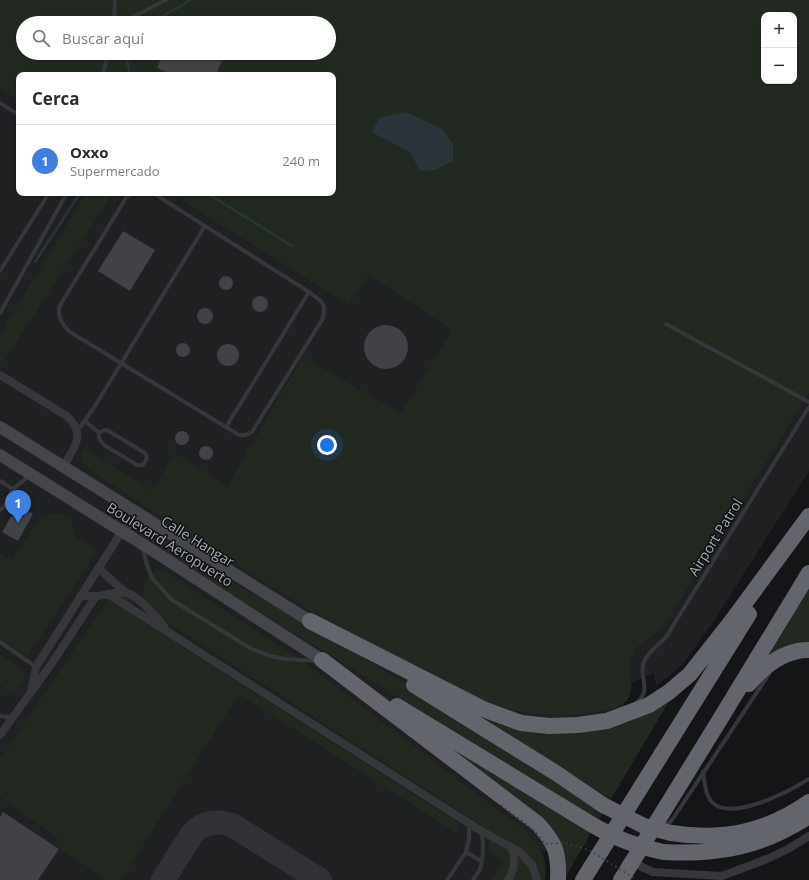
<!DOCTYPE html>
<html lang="es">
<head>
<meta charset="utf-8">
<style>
	body { margin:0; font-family:"Open Sans",sans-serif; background:#f2f2f3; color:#2b2b33 }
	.controls { position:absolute; right:12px; top:12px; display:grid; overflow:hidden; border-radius:8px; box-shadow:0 1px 3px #0004 }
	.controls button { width:36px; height:36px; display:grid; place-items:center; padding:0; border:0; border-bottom:1px solid #e1e1e2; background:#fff; color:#2b2b33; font:20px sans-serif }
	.you { position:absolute; left:327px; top:445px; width:14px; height:14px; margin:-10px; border:3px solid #fff; border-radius:50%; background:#1a73e8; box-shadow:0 0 0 6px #1a73e833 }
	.badge { display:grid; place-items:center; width:26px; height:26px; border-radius:50%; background:#836133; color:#fff; font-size:13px; font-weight:700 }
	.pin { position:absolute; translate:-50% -33px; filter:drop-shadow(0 1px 2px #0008) }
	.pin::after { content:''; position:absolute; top:21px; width:14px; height:12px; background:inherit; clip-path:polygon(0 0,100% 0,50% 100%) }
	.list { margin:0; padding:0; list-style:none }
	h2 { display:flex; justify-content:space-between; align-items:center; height:52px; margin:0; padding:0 16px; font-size:17px }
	h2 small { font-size:13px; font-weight:400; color:#7c7c81 }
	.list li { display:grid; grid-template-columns:26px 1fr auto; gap:12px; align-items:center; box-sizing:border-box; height:72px; padding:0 16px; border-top:1px solid #e1e1e2 }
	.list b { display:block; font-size:15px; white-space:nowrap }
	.list p { margin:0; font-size:13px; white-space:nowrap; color:#7c7c81 }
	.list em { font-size:13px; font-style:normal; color:#7c7c81 }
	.icon { flex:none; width:22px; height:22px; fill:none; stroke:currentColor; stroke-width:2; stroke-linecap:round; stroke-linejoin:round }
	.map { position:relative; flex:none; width:809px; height:880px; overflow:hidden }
	.search { position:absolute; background:#fff; box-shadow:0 1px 3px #0004; left:16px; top:16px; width:320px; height:44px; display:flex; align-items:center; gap:10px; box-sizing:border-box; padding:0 14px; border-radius:22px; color:#7c7c81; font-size:15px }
	.panel { position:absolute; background:#fff; box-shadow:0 1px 3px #0004; left:16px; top:72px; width:320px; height:124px; border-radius:8px }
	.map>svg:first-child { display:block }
	.built { fill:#202123; fill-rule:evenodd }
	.green { fill:#212921; fill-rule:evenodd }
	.water { fill:#2b343a }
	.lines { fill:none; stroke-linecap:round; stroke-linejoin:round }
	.stream { stroke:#2b343a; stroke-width:2.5 }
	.taxiway { stroke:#303235; stroke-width:24 }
	.building { fill:#404246 }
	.lane { stroke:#36373b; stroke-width:4 }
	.street { stroke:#36373b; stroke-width:8 }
	.secondary { stroke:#44464b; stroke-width:12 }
	.highway { stroke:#62656c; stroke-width:16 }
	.path-bridge { stroke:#3c3e42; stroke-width:1.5; stroke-dasharray:2 3; stroke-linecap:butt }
	.highway-bridge { stroke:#62656c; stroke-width:16 }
	.labels { text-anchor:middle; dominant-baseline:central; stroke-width:3; stroke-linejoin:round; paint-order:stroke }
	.street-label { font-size:14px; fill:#a6acb6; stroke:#0f1011 }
</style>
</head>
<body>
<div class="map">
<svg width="809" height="880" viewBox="0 0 809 880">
	<rect width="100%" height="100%" fill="#141516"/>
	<!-- built -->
	<path class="built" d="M0,0H809V471L711,625L682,665L656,686L654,673L631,683V692L624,703L629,722L669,701L564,879L560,848L542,851L546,865L545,880H0ZM764,15H794V81H764ZM23,23H329V53H23ZM19,75H333V193H19Z"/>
	<!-- green -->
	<path class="green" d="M0,0H809V393L662,629C653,636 641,641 635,650C624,666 640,690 624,703C603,718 542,716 518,711C477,702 437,677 400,658C371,642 340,628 311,611C236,565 162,517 88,469C81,461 79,457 83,448L152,490L175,453L227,486L303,357L401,413L452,330L369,275L349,305L170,193H333V75H19V101L0,89ZM764,15H794V81H764ZM23,23H329V53H23Z
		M86,193H113L3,363L0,361V337L11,316Z
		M60,513L72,519L74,536L98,550L27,657L0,639V553L12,560L41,516Z
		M138,526L143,527L250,593L263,594L598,805L591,816L131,532L134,528Z
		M156,569L163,570L300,659L524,830C541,846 546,856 545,880H491L503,861L488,851C491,840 488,832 480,824L179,630C166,620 136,604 145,583C147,577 150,573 156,569Z
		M809,587V645H793L768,654Z
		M114,591L132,599L136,612L146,623L458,823L460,826L458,834L239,694L121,880H107L60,849L55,845L59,839L0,797V759Z
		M0,654L22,670L25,679L14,695L0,685Z
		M453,701L519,728L611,727L629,722L669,701L611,799Z
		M392,706L592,831L564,879L561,848Z"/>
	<!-- water -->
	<path class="water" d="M406,112L442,129L453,144V161L435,170L420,171L410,152L371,132L381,117Z"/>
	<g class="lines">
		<!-- stream -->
		<path class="stream" d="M151,23L191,0
			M126,53L130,75
			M207,193L292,246
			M35,262L80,193"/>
		<!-- taxiway -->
		<path class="taxiway" d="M163,880L192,834C203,822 217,820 232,825L320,880"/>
	</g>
	<!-- building -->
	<path class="building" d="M164,53H207L222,60L216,75H173L157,68Z
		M123,231L155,250L130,291L98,271Z
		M219 283a7 7 0 1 1 14 0a7 7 0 1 1-14 0Z
		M252 304a8 8 0 1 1 16 0a8 8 0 1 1-16 0Z
		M197 316a8 8 0 1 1 16 0a8 8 0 1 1-16 0Z
		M364 347a22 22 0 1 1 44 0a22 22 0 1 1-44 0Z
		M176 350a7 7 0 1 1 14 0a7 7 0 1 1-14 0Z
		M217 355a11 11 0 1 1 22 0a11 11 0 1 1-22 0Z
		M175 438a7 7 0 1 1 14 0a7 7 0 1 1-14 0Z
		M199 453a7 7 0 1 1 14 0a7 7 0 1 1-14 0Z
		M18,505L33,514L18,541L2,532Z
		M3,812L59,849L38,880H0V817Z"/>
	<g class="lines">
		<!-- lane -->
		<path class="lane" d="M114,23L115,0
			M121,23L166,0
			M103,75L108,53
			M0,103L19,115
			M132,193L126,198L59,307C58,318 62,324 70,332L239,435H246L252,432L322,320C328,303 321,301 309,292L153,193
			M0,271L49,193
			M0,313L67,193
			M666,324L809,402
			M85,421L99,433
			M226,427L309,292
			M78,430L95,406L205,226
			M107,430L145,453L147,458L143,465H137L104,445L99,439V433L102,431Z
			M0,481L13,489
			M0,510L4,507L13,489L29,476
			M143,548L146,562L152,578L172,600L250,648L270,656L286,659L317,661
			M0,642L36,667
			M636,703C652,690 640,680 643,665C646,653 658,646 665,638C669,634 671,629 674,624L809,407
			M0,716L12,717
			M703,772C705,783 705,797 714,804C735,820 790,791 809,779
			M665,827L672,820L769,674
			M466,852L469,839V824
			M447,880L466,852L481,861
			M473,880C475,877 478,873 480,869C483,860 485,839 480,831"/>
		<!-- street -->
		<path class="street" d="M0,375L67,416C87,436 74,447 63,467
			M98,568L126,593
			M108,594L478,829L520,852L532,865L537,880
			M80,596C86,596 92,596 99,596C107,594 118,591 127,593C139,596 156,617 164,626
			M31,691L36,667L122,531C130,523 138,519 149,525
			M0,735L50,666L96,596
			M633,860L642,867L653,872L722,876L767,859L788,849L809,836
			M508,880C515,869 516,859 511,847"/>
		<!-- secondary -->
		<path class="secondary" d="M0,427L310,621
			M0,455L155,552L322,660"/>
		<!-- highway -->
		<path class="highway" d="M310,621L483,709L521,723L549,726L578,725L607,721L649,705L669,692L690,674L731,622L809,516
			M322,660L538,824C556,844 559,853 558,880
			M749,684C764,666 785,650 809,650
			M414,685L556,773L603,805
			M397,706L591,824
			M671,833C723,841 766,832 809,802
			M664,852C719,855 762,847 809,816
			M583,880L749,614
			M621,880L719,721L809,573"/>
		<!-- path-bridge -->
		<path class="path-bridge" d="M501,805L535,831L545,844L565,843L589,850L634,878L633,880"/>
		<!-- highway-bridge -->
		<path class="highway-bridge" d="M603,805L644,826L671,833
			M591,824C614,838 637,847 664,852"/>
	</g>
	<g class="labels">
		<!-- street labels -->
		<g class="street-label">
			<text transform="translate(715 537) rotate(-58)">Airport Patrol</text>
			<text transform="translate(198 541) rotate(32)">Calle Hangar</text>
			<text transform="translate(170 544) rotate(32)">Boulevard Aeropuerto</text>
		</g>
	</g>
</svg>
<div class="controls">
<button>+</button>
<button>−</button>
</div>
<div class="you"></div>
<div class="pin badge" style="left:18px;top:523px;background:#3f7fe0">1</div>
<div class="search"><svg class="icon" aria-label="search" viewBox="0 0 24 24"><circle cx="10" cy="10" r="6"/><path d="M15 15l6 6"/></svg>Buscar aquí</div>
<section class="panel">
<h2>Cerca<small></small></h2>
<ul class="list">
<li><span class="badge" style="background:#3f7fe0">1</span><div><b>Oxxo</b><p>Supermercado</p></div><em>240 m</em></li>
</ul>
</section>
</div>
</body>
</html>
